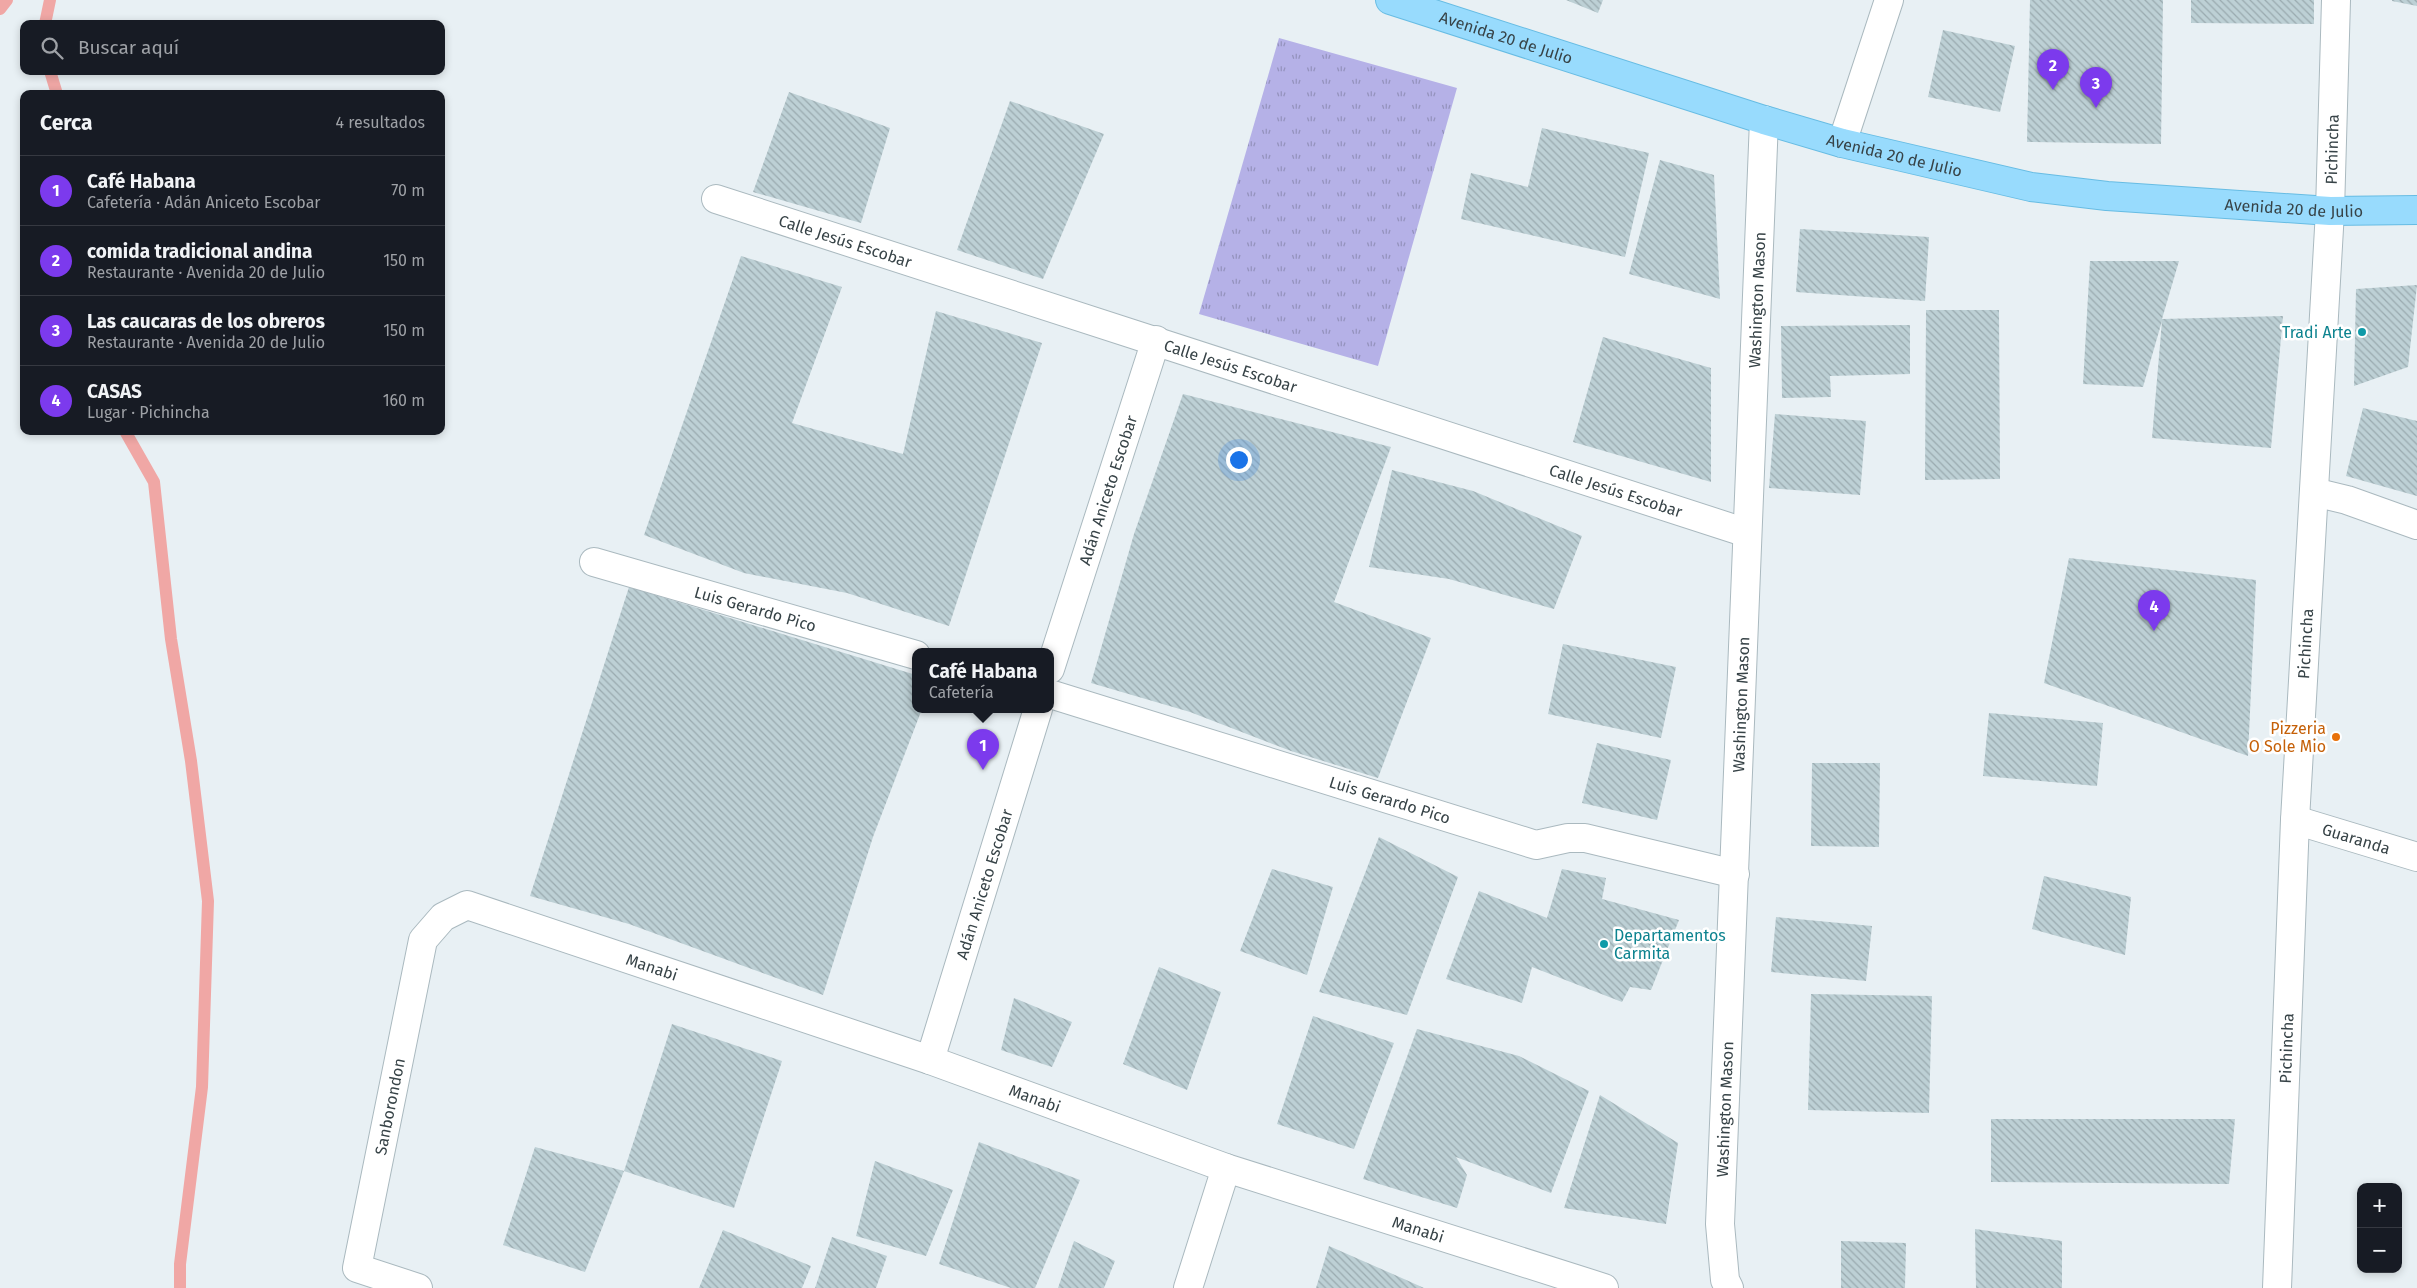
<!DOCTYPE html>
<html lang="es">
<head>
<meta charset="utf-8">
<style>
	body { margin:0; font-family:"Fira Sans",sans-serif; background:#20242c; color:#f1f3f6 }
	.controls { position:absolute; right:15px; bottom:15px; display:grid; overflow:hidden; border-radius:10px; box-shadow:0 2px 8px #0003 }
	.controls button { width:45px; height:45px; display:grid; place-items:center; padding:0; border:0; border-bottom:1px solid #363941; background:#171b24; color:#f1f3f6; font:25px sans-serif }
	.you { position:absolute; left:1238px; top:459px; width:18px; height:18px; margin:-12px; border:4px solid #fff; border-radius:50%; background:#1a73e8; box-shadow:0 0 0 8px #1a73e833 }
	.badge { display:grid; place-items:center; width:32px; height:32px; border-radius:50%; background:#7c3aed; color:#fff; font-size:16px; font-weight:700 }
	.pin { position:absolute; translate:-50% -41px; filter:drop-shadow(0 1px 2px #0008) }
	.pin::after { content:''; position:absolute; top:26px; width:18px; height:15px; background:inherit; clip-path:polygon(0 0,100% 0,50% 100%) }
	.popup { position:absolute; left:912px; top:648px; width:142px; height:65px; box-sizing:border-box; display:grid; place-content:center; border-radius:10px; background:#171b24; filter:drop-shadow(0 1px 4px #0005); font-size:16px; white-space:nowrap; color:#9ea1a6 }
	.popup b { font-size:19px; color:#f1f3f6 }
	.popup::after { content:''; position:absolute; left:50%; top:100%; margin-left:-10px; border:10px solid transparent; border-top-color:#171b24 }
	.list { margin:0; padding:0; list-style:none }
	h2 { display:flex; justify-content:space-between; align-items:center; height:65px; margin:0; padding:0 20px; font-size:21px }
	h2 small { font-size:16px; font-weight:400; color:#9ea1a6 }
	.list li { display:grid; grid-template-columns:32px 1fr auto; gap:15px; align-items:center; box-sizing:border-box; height:70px; padding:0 20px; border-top:1px solid #363941 }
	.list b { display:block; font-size:19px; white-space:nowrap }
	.list p { margin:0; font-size:16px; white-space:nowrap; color:#9ea1a6 }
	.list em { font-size:16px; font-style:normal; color:#9ea1a6 }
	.icon { flex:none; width:28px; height:28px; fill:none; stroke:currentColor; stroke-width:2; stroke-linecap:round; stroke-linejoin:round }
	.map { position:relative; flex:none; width:2417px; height:1288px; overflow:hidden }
	.search { position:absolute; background:#171b24; box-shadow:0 2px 8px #0003; left:20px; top:20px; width:425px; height:55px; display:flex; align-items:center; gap:12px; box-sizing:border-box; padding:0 18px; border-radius:10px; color:#9ea1a6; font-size:19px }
	.panel { position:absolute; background:#171b24; box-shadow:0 2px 8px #0003; left:20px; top:90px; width:425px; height:345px; border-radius:10px }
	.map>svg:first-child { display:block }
	.grass { fill:url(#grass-tufts) }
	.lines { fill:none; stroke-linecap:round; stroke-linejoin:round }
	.stream { stroke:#f0a7a5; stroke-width:12 }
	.building { fill:url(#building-back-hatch) }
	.minor-casing { stroke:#aab9bf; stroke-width:30 }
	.major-casing { stroke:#67bce3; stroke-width:30 }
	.minor { stroke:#fff; stroke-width:28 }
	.major { stroke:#98dbfd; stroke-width:28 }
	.culture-dot { fill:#0f9aa8; stroke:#fff; stroke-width:2 }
	.food-dot { fill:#e8710a; stroke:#fff; stroke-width:2 }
	.labels { text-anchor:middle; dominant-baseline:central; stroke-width:5; stroke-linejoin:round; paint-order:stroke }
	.street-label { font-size:16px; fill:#374347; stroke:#fff }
	.culture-label { font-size:16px; fill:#0d838f; stroke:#fff; text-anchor:end }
	.food-label { font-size:16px; fill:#c56008; stroke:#fff; text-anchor:end }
</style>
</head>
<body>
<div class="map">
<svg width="2417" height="1288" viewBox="0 0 2417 1288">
	<defs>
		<pattern id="grass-tufts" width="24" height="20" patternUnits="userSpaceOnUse" patternTransform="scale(1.25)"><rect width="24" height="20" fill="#b5b1e7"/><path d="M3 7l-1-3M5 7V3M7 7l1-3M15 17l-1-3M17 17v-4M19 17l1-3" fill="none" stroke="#9492bd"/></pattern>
		<pattern id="building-back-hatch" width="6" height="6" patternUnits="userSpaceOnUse" patternTransform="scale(1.25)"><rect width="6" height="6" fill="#bdd0d5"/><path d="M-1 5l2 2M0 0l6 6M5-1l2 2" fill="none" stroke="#9aaaaf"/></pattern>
	</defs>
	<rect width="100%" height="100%" fill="#e8f0f4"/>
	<!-- grass -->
	<path class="grass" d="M1279,38L1457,88L1378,366L1199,314Z"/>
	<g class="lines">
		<!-- stream -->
		<path class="stream" d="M0,9L7,0
			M45,24L50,0
			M50,71L57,94
			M125,431L154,482L171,639L191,761L208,901L202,1087L180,1264V1288"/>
	</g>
	<!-- building -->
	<path class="building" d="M1566,0H1603L1598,13Z
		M2030,0H2163L2161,144L2027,142Z
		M2191,0H2314V24L2191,23Z
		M2392,0H2417V6L2392,1Z
		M1943,30L2015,46L2000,112L1928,97Z
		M789,92L890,128L861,223L753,192Z
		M1010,101L1104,134L1043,279L957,250Z
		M1542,128L1649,153L1625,257L1461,219L1471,173L1528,187Z
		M1660,160L1714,175L1720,299L1629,274Z
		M1800,229L1929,237L1925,301L1796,292Z
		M741,256L842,287L792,423L903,454L936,311L1042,343L949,626L847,593L744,573L644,535Z
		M2090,261H2179L2162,319L2283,316L2271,448L2152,438L2162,321L2143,387L2083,384Z
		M2417,285L2408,367L2354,386L2356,289Z
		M1926,310H1999L2000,479L1925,480Z
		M1910,325V374L1830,376L1831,397L1782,398L1781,326Z
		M1603,337L1711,368V482L1573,442Z
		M1183,394L1391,447L1334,602L1431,638L1378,778L1291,751L1190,712L1091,683L1134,534Z
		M2363,408L2417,421V496L2346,476Z
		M1775,414L1866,421L1860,495L1769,488Z
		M1392,470L1473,491L1582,536L1554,609L1449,579L1369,567Z
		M2069,558L2256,580L2248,756L2044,683Z
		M629,587L916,675V709H922L873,837L823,995L629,924L530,896Z
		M1563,644L1676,667L1661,738L1548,714Z
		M1989,713L2103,723L2097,786L1983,776Z
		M1597,743L1671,760L1657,820L1582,803Z
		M1812,763H1880L1879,847L1811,846Z
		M1379,837L1458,877L1407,1015L1319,992Z
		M1272,869L1333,887L1307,975L1240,951Z
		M1562,869L1606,878L1602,899L1679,920L1651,990L1630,987L1622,1002L1532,967L1522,1003L1446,979L1479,891L1547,918Z
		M2044,876L2131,897L2125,955L2032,929Z
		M1776,917L1872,926L1866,981L1771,972Z
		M1159,967L1221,992L1187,1090L1123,1064Z
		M1811,994L1932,996L1929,1113L1808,1110Z
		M1014,998L1072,1022L1052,1067L1001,1050Z
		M1313,1016L1394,1043L1354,1149L1277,1124Z
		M672,1024L782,1061L734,1208L624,1171Z
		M1417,1029L1519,1056L1589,1091L1551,1193L1456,1157L1467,1175L1457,1208L1363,1179Z
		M1600,1095L1678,1143L1666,1224L1564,1208Z
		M1991,1119H2235L2229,1184L1991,1182Z
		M979,1142L1080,1180L1035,1288H1011L939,1264Z
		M535,1147L624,1171L585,1272L503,1245Z
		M875,1161L953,1190L926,1256L856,1236Z
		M1975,1229L2062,1241V1288H1976Z
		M723,1230L811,1266L802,1288H699Z
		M832,1237L887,1256L876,1288H815Z
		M1074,1241L1115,1261L1104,1288H1058Z
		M1841,1241L1906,1243L1905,1288H1841Z
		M1329,1246L1404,1279L1424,1288H1316Z"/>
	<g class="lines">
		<defs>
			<g id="minor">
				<path d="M1842,143L1889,0"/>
				<path id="s1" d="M716,199L1747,533"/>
				<path d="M2314,492L2347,500L2417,525"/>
				<path id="s2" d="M594,562L916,655"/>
				<path id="s3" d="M1050,669L1156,340"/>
				<path id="s4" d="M1050,694L1536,845L1568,838H1585L1735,874"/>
				<path id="s5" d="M2295,820L2417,857"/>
				<path id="s6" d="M930,1060L1038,709"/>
				<path id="s7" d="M418,1288L357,1268L423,940L443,917L467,905L930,1060L1226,1168L1604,1288"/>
				<path d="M1188,1288L1226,1168"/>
				<path id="s8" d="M1729,1288L1725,1280L1720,1224L1764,120"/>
				<path id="s9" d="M2277,1288L2295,820L2330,211L2336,0"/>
			</g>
			<g id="major">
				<path id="s10" d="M1390,0L1764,120L1842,143L2031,187L2107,196L2330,211L2417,210"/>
			</g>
		</defs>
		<!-- minor casing -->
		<use href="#minor" class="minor-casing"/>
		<!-- major casing -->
		<use href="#major" class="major-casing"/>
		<!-- minor -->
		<use href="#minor" class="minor"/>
		<!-- major -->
		<use href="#major" class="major"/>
	</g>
	<!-- markers -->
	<g class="culture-dot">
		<circle cx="2362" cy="332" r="5"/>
		<circle cx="1604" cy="944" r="5"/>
	</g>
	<circle class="food-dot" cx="2336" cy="737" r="5"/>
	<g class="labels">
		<!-- street labels -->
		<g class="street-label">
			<text stroke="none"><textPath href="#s10" startOffset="122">Avenida 20 de Julio</textPath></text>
			<text stroke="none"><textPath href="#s9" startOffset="1140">Pichincha</textPath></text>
			<text stroke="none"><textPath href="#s10" startOffset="528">Avenida 20 de Julio</textPath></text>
			<text stroke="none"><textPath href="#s10" startOffset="932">Avenida 20 de Julio</textPath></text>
			<text stroke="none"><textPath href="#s1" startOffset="136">Calle Jesús Escobar</textPath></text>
			<text stroke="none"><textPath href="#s8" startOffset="990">Washington Mason</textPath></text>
			<text stroke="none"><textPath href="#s1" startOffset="541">Calle Jesús Escobar</textPath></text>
			<text stroke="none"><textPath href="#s3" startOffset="188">Adán Aniceto Escobar</textPath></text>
			<text stroke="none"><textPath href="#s1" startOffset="946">Calle Jesús Escobar</textPath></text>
			<text stroke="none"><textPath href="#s2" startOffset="168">Luis Gerardo Pico</textPath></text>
			<text stroke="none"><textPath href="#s9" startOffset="645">Pichincha</textPath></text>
			<text stroke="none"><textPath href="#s8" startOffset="585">Washington Mason</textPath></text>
			<text stroke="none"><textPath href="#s4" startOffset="356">Luis Gerardo Pico</textPath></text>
			<text stroke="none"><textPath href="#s5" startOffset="64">Guaranda</textPath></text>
			<text stroke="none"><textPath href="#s6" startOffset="184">Adán Aniceto Escobar</textPath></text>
			<text stroke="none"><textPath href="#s7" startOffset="651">Manabi</textPath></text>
			<text stroke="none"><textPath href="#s9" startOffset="240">Pichincha</textPath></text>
			<text stroke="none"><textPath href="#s7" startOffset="1056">Manabi</textPath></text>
			<text stroke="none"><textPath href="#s7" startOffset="229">Sanborondon</textPath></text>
			<text stroke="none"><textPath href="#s8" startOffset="180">Washington Mason</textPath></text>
			<text stroke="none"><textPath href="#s7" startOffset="1461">Manabi</textPath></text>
		</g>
		<!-- culture labels -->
		<g class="culture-label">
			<text x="2352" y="332">Tradi Arte</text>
			<text x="1614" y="935" text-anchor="start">Departamentos<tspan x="1614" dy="18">Carmita</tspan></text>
		</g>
		<!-- food labels -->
		<g class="food-label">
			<text x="2326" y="728">Pizzeria<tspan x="2326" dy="18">O Sole Mio</tspan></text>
		</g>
	</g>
</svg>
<div class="controls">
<button>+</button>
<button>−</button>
</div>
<div class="you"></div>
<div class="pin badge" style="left:983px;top:770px">1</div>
<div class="popup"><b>Café Habana</b>Cafetería</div>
<div class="pin badge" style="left:2053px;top:90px">2</div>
<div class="pin badge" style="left:2096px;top:108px">3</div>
<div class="pin badge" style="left:2154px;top:631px">4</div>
<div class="search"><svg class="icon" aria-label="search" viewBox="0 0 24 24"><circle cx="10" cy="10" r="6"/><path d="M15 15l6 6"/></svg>Buscar aquí</div>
<section class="panel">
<h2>Cerca<small>4 resultados</small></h2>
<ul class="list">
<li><span class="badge">1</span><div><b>Café Habana</b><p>Cafetería · Adán Aniceto Escobar</p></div><em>70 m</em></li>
<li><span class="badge">2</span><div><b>comida tradicional andina</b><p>Restaurante · Avenida 20 de Julio</p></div><em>150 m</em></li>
<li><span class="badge">3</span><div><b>Las caucaras de los obreros</b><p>Restaurante · Avenida 20 de Julio</p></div><em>150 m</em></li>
<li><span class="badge">4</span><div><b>CASAS</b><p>Lugar · Pichincha</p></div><em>160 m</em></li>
</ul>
</section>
</div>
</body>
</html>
